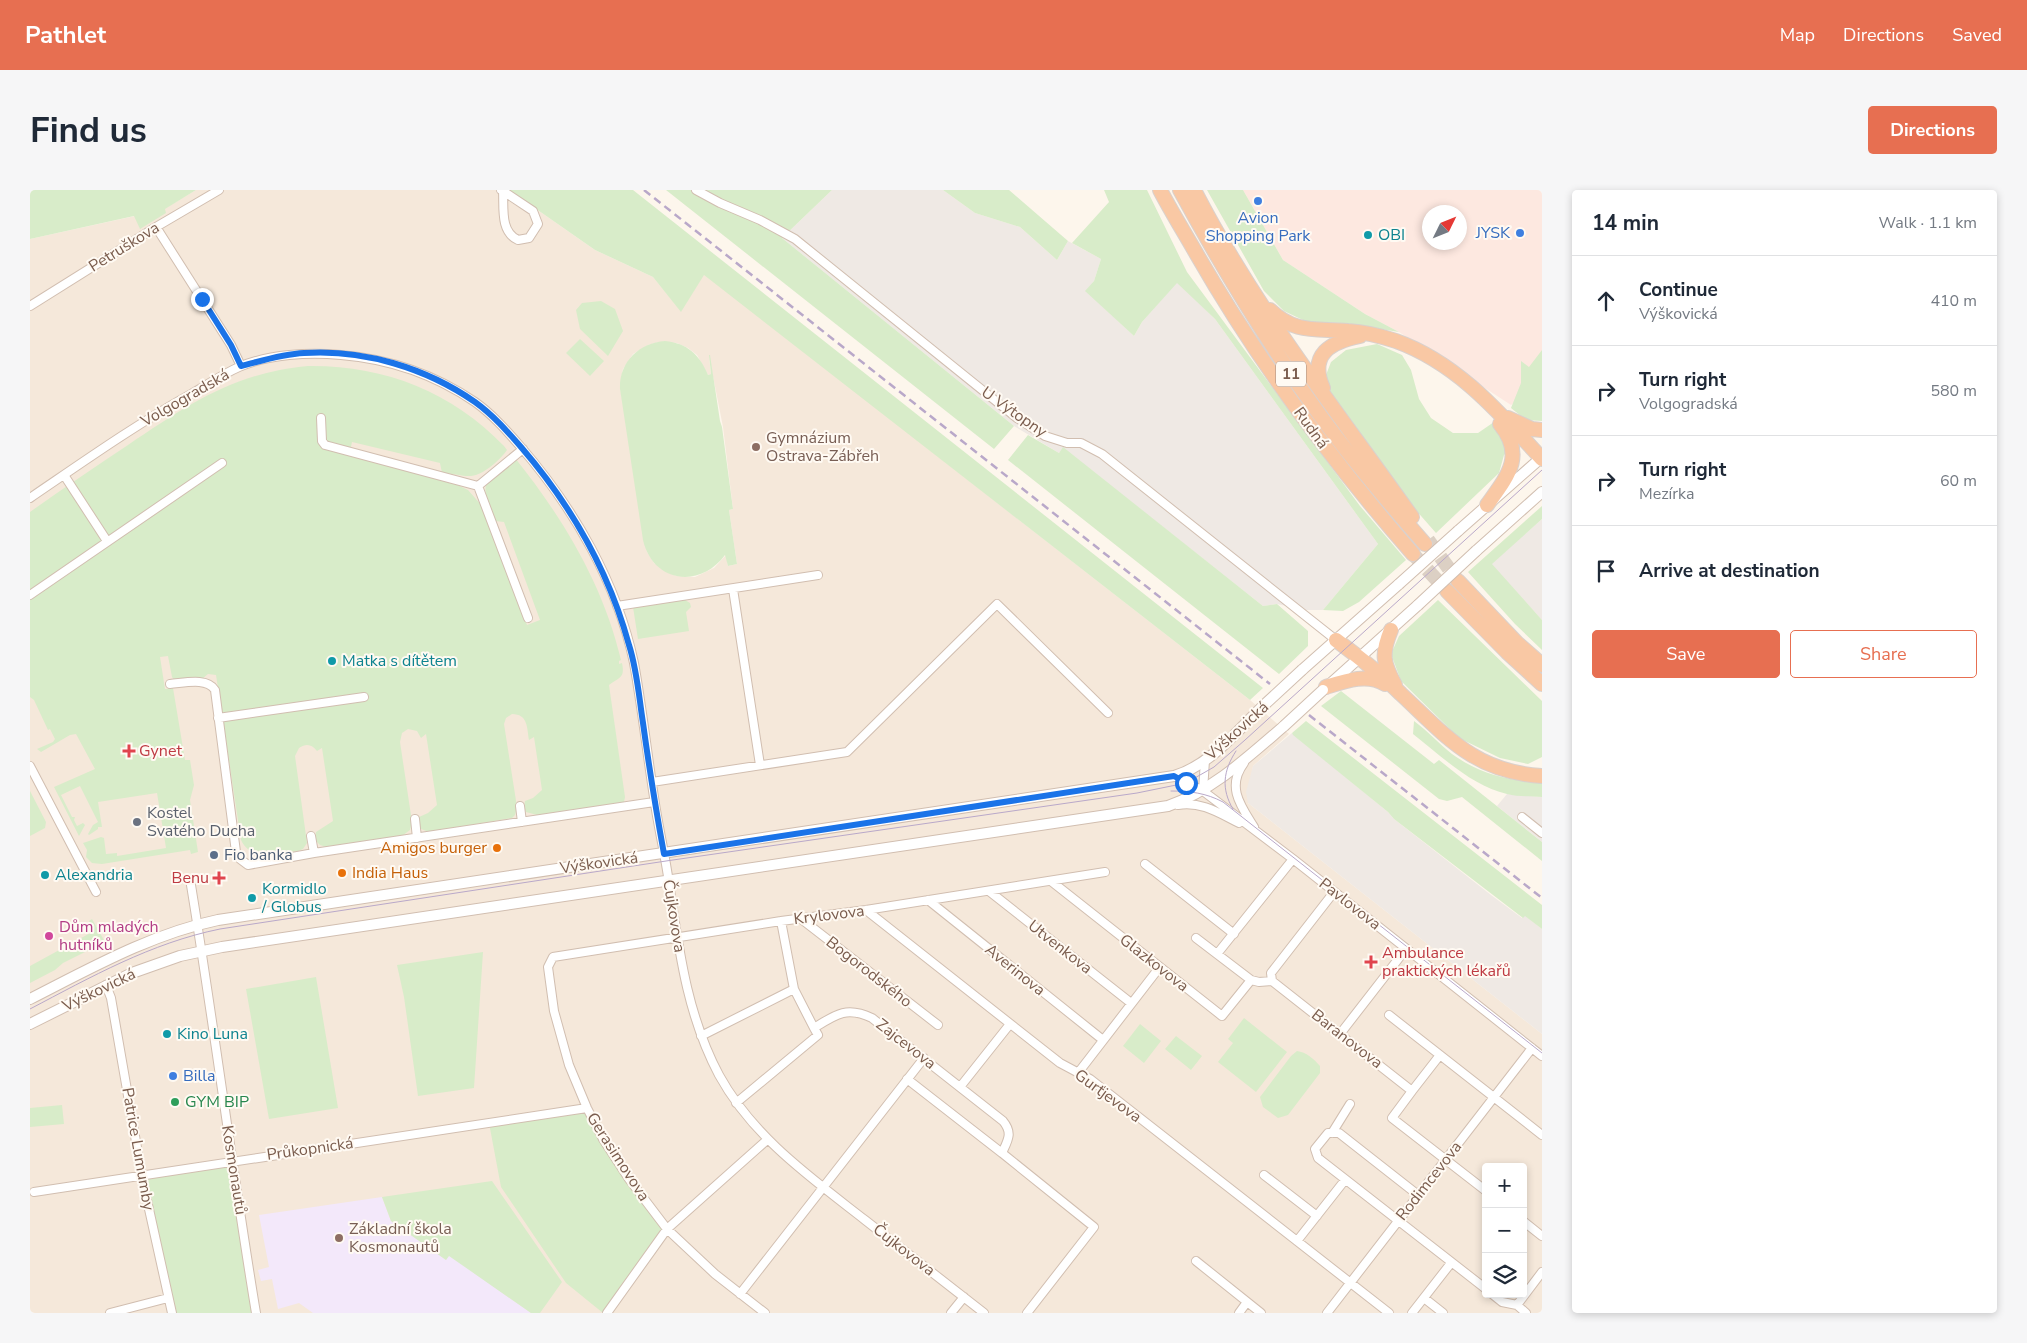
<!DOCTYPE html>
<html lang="en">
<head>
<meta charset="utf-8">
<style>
	body { margin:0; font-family:"Nunito Sans",sans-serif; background:#f6f6f7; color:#1f2937 }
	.controls { position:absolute; right:15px; bottom:15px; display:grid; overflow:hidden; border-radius:5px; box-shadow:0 2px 8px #0003 }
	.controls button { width:45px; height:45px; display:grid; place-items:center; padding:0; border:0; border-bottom:1px solid #e0e1e3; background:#fff; color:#1f2937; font:25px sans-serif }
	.compass { position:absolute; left:1392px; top:15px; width:45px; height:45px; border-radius:50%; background:#fff; box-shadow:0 2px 8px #0003; rotate:47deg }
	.stop { position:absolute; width:15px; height:15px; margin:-11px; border:4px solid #1a73e8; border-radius:50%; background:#fff }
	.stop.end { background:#1a73e8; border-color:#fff; box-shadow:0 1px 5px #0008 }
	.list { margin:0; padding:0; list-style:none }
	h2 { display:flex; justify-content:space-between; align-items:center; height:65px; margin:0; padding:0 20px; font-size:21px }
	h2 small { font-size:16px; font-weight:400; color:#747a83 }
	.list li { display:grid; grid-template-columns:32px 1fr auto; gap:15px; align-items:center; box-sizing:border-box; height:90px; padding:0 20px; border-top:1px solid #e0e1e3 }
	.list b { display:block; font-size:19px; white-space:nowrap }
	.list p { margin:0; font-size:16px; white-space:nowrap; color:#747a83 }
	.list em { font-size:16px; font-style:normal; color:#747a83 }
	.actions { display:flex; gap:10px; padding:15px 20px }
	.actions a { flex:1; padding:11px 0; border:1px solid #e76f51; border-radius:5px; text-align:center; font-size:18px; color:#e76f51 }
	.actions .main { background:#e76f51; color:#fff }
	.icon { flex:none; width:28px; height:28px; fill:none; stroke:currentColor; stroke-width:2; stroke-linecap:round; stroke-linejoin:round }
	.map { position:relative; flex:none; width:1512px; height:1123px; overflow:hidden; border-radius:5px }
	header { display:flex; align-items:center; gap:30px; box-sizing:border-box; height:70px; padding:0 25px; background:#e76f51; color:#fff }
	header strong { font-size:24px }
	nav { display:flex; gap:28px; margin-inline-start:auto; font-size:18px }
	.intro { display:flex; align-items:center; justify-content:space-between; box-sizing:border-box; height:120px; padding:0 30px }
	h1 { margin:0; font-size:35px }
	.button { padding:12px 22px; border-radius:5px; background:#e76f51; color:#fff; font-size:18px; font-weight:700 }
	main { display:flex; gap:30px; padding:0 30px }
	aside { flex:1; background:#fff; border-radius:5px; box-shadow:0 2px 8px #0003 }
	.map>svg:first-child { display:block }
	.residential { fill:#f5e8da; fill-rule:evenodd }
	.commercial { fill:#fde8e0; fill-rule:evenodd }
	.industrial { fill:#efe9e4 }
	.education { fill:#f3e8fa }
	.green { fill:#d8ecc9 }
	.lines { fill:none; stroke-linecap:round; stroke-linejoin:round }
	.trunk-tunnel { stroke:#dcd0c4; stroke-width:14; stroke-dasharray:14 7; stroke-linecap:butt }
	.minor-casing { stroke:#d1beb0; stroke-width:10 }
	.tertiary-casing { stroke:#d1beb0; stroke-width:12 }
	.trunk-casing { stroke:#dad1cd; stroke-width:16 }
	.minor { stroke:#fff; stroke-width:8 }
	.tertiary { stroke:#fff; stroke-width:10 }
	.trunk { stroke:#f9c8a4; stroke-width:14 }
	.tram { stroke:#b9a8c9; stroke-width:1 }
	.rail { stroke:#b9a8c9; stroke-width:2.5; stroke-dasharray:8 5; stroke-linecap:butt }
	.tertiary-bridge-casing { stroke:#d1beb0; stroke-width:12; stroke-linecap:butt }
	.tertiary-bridge { stroke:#fff; stroke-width:10 }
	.route { stroke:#1a73e8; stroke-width:6 }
	.shop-dot { fill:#3f7fe0; stroke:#fffaf3; stroke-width:2 }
	.culture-dot { fill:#0f9aa8; stroke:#fffaf3; stroke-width:2 }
	.education-dot { fill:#8d6e63; stroke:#fffaf3; stroke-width:2 }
	.health-dot { fill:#e0444e; stroke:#fffaf3; stroke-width:2 }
	.worship-dot { fill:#6b7280; stroke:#fffaf3; stroke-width:2 }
	.food-dot { fill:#e8710a; stroke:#fffaf3; stroke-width:2 }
	.service-dot { fill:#5c6f8a; stroke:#fffaf3; stroke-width:2 }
	.hotel-dot { fill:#d1479c; stroke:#fffaf3; stroke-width:2 }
	.leisure-dot { fill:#2e9e5b; stroke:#fffaf3; stroke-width:2 }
	.labels { text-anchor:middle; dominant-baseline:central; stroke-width:4; stroke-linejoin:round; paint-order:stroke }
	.shield { fill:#fffaf3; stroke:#a28b7f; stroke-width:1 }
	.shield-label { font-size:15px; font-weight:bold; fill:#7a5c4d }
	.shop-label { font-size:16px; fill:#366cbe; stroke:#fffaf3 }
	.culture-label { font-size:16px; fill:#0d838f; stroke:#fffaf3; text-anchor:start }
	.street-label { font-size:16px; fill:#7a5c4d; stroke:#fffaf3 }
	.education-label { font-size:16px; fill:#785e54; stroke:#fffaf3; text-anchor:start }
	.health-label { font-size:16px; fill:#be3a42; stroke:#fffaf3; text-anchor:start }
	.worship-label { font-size:16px; fill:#5b616d; stroke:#fffaf3; text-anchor:start }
	.food-label { font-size:16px; fill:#c56008; stroke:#fffaf3; text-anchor:end }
	.service-label { font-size:16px; fill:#4e5e75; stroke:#fffaf3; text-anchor:start }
	.hotel-label { font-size:16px; fill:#b23c85; stroke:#fffaf3; text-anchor:start }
	.leisure-label { font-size:16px; fill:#27864d; stroke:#fffaf3; text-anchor:start }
</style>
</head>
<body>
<header>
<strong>Pathlet</strong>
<nav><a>Map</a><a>Directions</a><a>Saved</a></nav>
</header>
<div class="intro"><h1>Find us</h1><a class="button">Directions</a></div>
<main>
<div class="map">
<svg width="1512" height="1123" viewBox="0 0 1512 1123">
	<rect width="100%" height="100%" fill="#fdf6ec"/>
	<!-- residential -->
	<path class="residential" d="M166,0H479L565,60L623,87L651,121L674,84L1220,510L1259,544L1223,576L1218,613L1512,844V1123H0V49L105,26L110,38L134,19ZM629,152L647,153L658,158L667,165L678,185L681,184L679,166L693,237L703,319L699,320L707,374L698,376L696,365L684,378L665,387L646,386L624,373L617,362L590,196L593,179L603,164L618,155ZM1456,977H1493V1104H1456Z"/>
	<!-- commercial -->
	<path class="commercial" d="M1213,0H1512V195L1481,215L1369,142L1335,124L1253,70ZM1400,22H1430V52H1400Z"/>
	<!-- industrial -->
	<path class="industrial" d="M802,0H913L945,23L990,37L1027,70L1038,51L1071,69L1064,91L1056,101L1104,146L1112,132L1147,92L1185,129L1348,354L1293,420H1275L1247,414L1233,416L1033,258L1029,263L984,236L752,48Z
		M1512,329V430L1461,374Z
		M1262,543L1358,622L1364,629L1461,705L1492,728L1495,725L1512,739V844L1218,613L1216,602L1223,576Z
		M1477,604L1512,607V652L1467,616Z"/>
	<!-- education -->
	<path class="education" d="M352,1007L361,1031L416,1070L419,1065L501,1123H283L269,1113L248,1119L242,1089L231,1091L228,1080L239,1077L229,1025Z"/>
	<!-- green -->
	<path class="green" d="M0,0H166L135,19L136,23L110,39L104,26L0,49Z
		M479,0H603L1233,498L1220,510L674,85L651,122L623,87L565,60Z
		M636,0H802L752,48L984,236L964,259Z
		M913,0H979L1038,51L1027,70L990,37L945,23Z
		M1074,0H1117L1157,82L1330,316L1376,370L1329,412L1313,421L1293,420L1348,354L1185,129L1147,93L1112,132L1104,146L1055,101L1064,91L1071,69L1042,53L1079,12Z
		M1177,0H1213L1253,70L1335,124L1369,142L1313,133L1277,132L1254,121L1234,101Z
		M571,111L585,119L593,141L578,166L550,139L546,120L552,113Z
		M550,149L574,171L560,186L536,163Z
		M635,151C657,153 670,165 678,185L681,184L679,165H680L690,231L692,237L703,319L699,320L707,374L698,376L695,365C670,399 623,393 613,350L590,199C589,172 609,153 635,151Z
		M1347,154L1372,165L1381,180L1389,209L1401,228L1423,243H1448L1464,232L1479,260L1474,265L1469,283L1406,343L1377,310L1302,208L1296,185L1301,172L1316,160Z
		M1512,160V231L1496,230L1481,218L1491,193V171L1499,177Z
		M278,176C353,175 421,201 474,256L477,260C474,265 469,269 464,274C442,292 438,285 412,283L410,273L322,252L319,266L415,289L438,300L453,317L497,435L510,430L474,332L465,331C460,319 452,305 457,292L485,268C533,328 573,394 591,470L589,471V474L592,473C595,488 590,487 579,495L595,607L594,612L507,625L496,622L494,617L495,611L503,608L512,600L504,547L499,550C497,538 498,524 482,524L476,528L474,534L487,617L485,625L482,628L399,642L391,639L387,630L389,627L398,623L407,615L396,544L391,548L387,541L378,539L372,543L370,552L382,632L380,640L372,646L296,657L290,655L285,650L286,642L303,631L292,558L287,561C282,554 276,553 269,558L265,566L277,653L273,659L268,661C249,664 222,673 211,650L186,485L178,484L172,489L146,492L142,487L138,466L130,467L135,499L143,498L155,570H160L164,595L160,610L168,662L161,664L160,660L72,674L62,673L56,667L57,660L53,653L71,647L74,648L76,664L87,663V666L136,658L127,603L68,612L72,637H68V639L59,645L58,644L63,635L68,632L50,596L31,605L42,627H45L44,630L47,636L53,633L55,635L49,646L24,597L65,579L46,544L40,545L11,562L7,559L23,552L25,549L20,539L18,540L4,510L0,507V322C32,299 65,277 98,255C158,215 203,183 278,176Z
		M998,245L1029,263L1033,257L1233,416L1247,414L1278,441V456L1249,484L978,270Z
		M1512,316V329L1462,374L1512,430V460L1485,434L1438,382Z
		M655,410L660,413L661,417L656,422L659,441L608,449L603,417Z
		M1408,410L1512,511V567L1498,574L1470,568L1429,548L1371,491L1361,464L1369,446Z
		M1311,501L1404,574L1409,570L1512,652V671L1432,607L1417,611L1409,609L1291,516Z
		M1276,531L1512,715V739L1495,726L1493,728L1364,629L1358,622L1263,545L1262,543Z
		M1384,531C1398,541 1409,554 1422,564C1451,585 1478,590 1512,593V607C1501,606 1488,607 1477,604C1442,596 1411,566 1383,544Z
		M0,601L16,632L15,638L0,646Z
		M62,729L75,752L33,773L25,780L0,793V776L64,741L59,731Z
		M453,762L444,898L388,906L374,807L367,775Z
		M286,787L308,918L239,929L216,799Z
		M1214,828L1257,862L1226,902L1188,872L1203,853L1198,849Z
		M1110,834L1131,851L1114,873L1093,856Z
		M1146,846L1172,866L1161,880L1135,859Z
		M1267,861C1276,862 1284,869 1290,876V883L1258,925L1248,928L1233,917L1230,907L1261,866Z
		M32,915L34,934L0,937V918Z
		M557,918L573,949L637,1039L577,1123H573L536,1093L471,997L459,933Z
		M202,971L226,1123H142L112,984Z
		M462,991L532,1092L510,1123H501L419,1066L416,1070L361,1031L352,1007Z"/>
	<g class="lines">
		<!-- trunk-tunnel -->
		<path class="trunk-tunnel" d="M1398,350L1428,391
			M1383,364L1417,401"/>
		<defs>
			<path id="minor" d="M471,0L473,1L503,21L508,34L499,48L488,50C470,42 474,18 473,1
				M666,0L690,13L730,30L765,49L987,228L1015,246L1037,253H1051L1072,264L1306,450
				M126,37L201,155L211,176
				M0,116L126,37L189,0
				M291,228L292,251L295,255L448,296L498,428
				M34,285L77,351
				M448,296L493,259
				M0,308C53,272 105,235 161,204C177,195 193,184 209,177C239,164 279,162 311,165C360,169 404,184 445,212C462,224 476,240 490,256C544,318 587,393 604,473C612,517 617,563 624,607C628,636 635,664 639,693C649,760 657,825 689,885C723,947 780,987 835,1030C875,1061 914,1092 954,1123
				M703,399L730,575
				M0,405L192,273
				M587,416L788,385
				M140,494C154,493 177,487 185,500L206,662L210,669L218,675L284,663L624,612
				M188,528L334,507
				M1214,573C1196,597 1211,616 1224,637
				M0,576L66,702
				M1144,586L1173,601L1263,669L1512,866
				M622,592L817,562L967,414L1078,523
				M1173,601L1175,570
				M1148,615C1171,611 1189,623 1209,633
				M490,616L492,632
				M1492,627L1512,643
				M385,629L387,648
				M281,646L284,663
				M1115,674L1204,744
				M160,689C184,834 202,979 226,1123
				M1021,691L1192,826L1221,790
				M959,701L1101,813
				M898,710L1073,850
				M836,720L1030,873L1060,889L1359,1123
				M770,728L908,835
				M751,731L764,799L784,838C806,824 817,816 842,828L973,931C983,943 978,950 972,963L1064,1037L997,1123
				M1166,748L1221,790L1229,792L1242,791L1382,901L1362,928L1456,1001
				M1187,764L1263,669
				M1242,791L1241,783L1304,702
				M76,795L81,808L113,992L142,1123
				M1359,825L1512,945
				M1310,844L1376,759
				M671,846L764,799
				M1048,883L1129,778
				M877,889L972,963
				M930,897L980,834
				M1382,901L1410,865
				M706,913L788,845L784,838
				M1302,943L1320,914
				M1234,985L1287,1026
				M4,1002L557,918
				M1388,1005L1309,943H1298L1285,959L1288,968L1456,1099
				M1493,1031L1512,1046
				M1267,1051L1315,990
				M1166,1071L1231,1123
				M710,1104L894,868
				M1462,1104L1472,1112L1487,1115L1496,1123
				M1394,1108L1413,1123
				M1487,1115L1512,1082
				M80,1123L138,1108
				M577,1123L637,1039L737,950
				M735,1123L685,1084L637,1039L599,989L573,949L557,918L539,875L524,821L518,777L523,767L751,731L836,720L1075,682
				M921,1123L934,1107
				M1209,1123L1217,1112
				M1297,1123L1502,858
				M1382,1123L1421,1073"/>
			<path id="tertiary" d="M1428,341L1512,267
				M1446,361L1512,302
				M1272,480L1369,394
				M1299,495L1388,415
				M0,809C61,778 121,744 188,730L1144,586C1179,576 1206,542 1232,517
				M0,834L102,783L150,766L192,757L1138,616C1183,600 1218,567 1254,536"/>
			<path id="trunk" d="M1130,0C1141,21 1154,42 1166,63C1228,171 1301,270 1383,364
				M1150,0C1193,79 1239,155 1292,228C1324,272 1359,313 1395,354
				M1164,0C1224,117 1306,220 1382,327
				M1240,120C1265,144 1286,138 1318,141C1334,142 1351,146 1366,151C1427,173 1469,222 1512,269
				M1293,198C1278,164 1301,152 1330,146
				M1478,228L1502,239L1512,240
				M1457,315C1477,287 1496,266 1470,234
				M1428,391L1487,453L1512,475
				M1417,401L1477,462L1512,494
				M1361,440C1351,464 1353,473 1365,495
				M1306,450C1329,467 1351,484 1371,504C1417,547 1445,582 1512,586
				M1296,497C1315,491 1337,483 1355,494"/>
		</defs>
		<!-- minor casing -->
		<use href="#minor" class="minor-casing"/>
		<!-- tertiary casing -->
		<use href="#tertiary" class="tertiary-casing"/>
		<!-- trunk casing -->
		<use href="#trunk" class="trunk-casing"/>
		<!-- minor -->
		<use href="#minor" class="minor"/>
		<!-- tertiary -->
		<use href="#tertiary" class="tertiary"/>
		<!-- trunk -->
		<use href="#trunk" class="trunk"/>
		<!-- tram -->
		<path class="tram" d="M1141,601C1160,601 1176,603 1193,612L1512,863
			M1203,619C1191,599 1193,581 1206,561
			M0,819C61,787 121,753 190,739L636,671L1107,603L1156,593L1184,577L1215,550L1512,280"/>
		<!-- rail -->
		<path class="rail" d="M614,0L1240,494
			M1279,525L1512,708"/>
		<defs>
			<path id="tertiary-bridge" d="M1369,394L1428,341
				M1388,415L1446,361
				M1232,517L1272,480
				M1254,536L1293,500"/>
		</defs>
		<!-- tertiary-bridge casing -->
		<use href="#tertiary-bridge" class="tertiary-bridge-casing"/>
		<!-- tertiary-bridge -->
		<use href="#tertiary-bridge" class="tertiary-bridge"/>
	</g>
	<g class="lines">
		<!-- route -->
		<path class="route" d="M172,109L201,155L211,176C231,171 252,164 274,163C334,159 396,178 445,212C463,225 477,241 491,257C541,315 579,382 599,455C607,480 609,507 613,533C619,577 626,620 634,664L1144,586L1156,593"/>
	</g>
	<!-- markers -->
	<g class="shop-dot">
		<circle cx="1228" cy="11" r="5"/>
		<circle cx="1490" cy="43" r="5"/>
		<circle cx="143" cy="886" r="5"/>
	</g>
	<g class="culture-dot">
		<circle cx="1338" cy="45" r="5"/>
		<circle cx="302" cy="471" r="5"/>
		<circle cx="15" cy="685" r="5"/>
		<circle cx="222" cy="708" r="5"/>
		<circle cx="137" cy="844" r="5"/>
	</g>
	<g class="education-dot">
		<circle cx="726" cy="257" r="5"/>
		<circle cx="309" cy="1048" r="5"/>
	</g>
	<g class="health-dot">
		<path d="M96.5 553.5h5v5h5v5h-5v5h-5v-5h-5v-5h5z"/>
		<path d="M186.5 680.5h5v5h5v5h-5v5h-5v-5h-5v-5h5z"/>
		<path d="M1338.5 764.5h5v5h5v5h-5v5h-5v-5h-5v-5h5z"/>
	</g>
	<circle class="worship-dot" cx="107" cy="632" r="5"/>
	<g class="food-dot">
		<circle cx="467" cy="658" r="5"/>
		<circle cx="312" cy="683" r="5"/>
	</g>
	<circle class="service-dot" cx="184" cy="665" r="5"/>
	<circle class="hotel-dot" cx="19" cy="746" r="5"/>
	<circle class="leisure-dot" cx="145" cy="912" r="5"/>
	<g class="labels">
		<!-- shield labels -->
		<rect class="shield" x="1246" y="171.5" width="30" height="25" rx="4"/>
		<g class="shield-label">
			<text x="1261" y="184">11</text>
		</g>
		<!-- shop labels -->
		<g class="shop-label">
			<text x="1228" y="28">Avion<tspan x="1228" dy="18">Shopping Park</tspan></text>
			<text x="1480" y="43" text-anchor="end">JYSK</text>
			<text x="153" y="886" text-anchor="start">Billa</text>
		</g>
		<!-- culture labels -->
		<g class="culture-label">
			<text x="1348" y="45">OBI</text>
			<text x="312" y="471">Matka s dítětem</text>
			<text x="25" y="685">Alexandria</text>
			<text x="232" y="699">Kormidlo<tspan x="232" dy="18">/ Globus</tspan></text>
			<text x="147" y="844">Kino Luna</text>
		</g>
		<!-- street labels -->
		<g class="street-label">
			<text transform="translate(94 57) rotate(-32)">Petruškova</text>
			<text transform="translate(155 208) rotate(-30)">Volgogradská</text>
			<text transform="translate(984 222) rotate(35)">U Výtopny</text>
			<text transform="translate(1281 238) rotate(54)">Rudná</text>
			<text transform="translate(1207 541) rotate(-42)">Výškovická</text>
			<text transform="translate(569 673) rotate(-8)">Výškovická</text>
			<text transform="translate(1320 714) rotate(38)">Pavlovova</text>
			<text transform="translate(799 725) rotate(-7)">Krylovova</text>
			<text transform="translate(644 726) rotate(81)">Čujkovova</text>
			<text transform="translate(1030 757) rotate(38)">Utvenkova</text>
			<text transform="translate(1124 773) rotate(38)">Glazkovova</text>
			<text transform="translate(985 780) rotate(39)">Averinova</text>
			<text transform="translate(839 782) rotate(38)">Bogorodského</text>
			<text transform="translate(69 800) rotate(-26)">Výškovická</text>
			<text transform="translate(1317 849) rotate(38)">Baranovova</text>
			<text transform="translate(876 854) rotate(38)">Zajcevova</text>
			<text transform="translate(1078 906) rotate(36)">Gurťjevova</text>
			<text transform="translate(108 959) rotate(80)">Patrice Lumumby</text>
			<text transform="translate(280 959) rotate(-8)">Průkopnická</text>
			<text transform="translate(588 967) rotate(57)">Gerasimovova</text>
			<text transform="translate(204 980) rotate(81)">Kosmonautů</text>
			<text transform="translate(1399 991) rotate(-52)">Rodimcevova</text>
			<text transform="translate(874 1060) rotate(38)">Čujkovova</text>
		</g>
		<!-- education labels -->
		<g class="education-label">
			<text x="736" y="248">Gymnázium<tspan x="736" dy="18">Ostrava-Zábřeh</tspan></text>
			<text x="319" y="1039">Základní škola<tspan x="319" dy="18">Kosmonautů</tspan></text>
		</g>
		<!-- health labels -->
		<g class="health-label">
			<text x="109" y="561">Gynet</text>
			<text x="179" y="688" text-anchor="end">Benu</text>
			<text x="1352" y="763">Ambulance<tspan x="1352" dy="18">praktických lékařů</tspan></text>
		</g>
		<!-- worship labels -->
		<g class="worship-label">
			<text x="117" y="623">Kostel<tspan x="117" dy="18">Svatého Ducha</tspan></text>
		</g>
		<!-- food labels -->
		<g class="food-label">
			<text x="457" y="658">Amigos burger</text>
			<text x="322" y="683" text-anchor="start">India Haus</text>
		</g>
		<!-- service labels -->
		<g class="service-label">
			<text x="194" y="665">Fio banka</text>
		</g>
		<!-- hotel labels -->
		<g class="hotel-label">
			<text x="29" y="737">Dům mladých<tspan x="29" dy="18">hutníků</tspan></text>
		</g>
		<!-- leisure labels -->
		<g class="leisure-label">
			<text x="155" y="912">GYM BIP</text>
		</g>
	</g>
</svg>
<div class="controls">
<button>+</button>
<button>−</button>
<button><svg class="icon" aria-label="layers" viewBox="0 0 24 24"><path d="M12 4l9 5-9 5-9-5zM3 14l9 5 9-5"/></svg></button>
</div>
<svg class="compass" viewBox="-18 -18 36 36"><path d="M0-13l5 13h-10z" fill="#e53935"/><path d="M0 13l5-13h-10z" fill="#747a83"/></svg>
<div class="stop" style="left:1156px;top:593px"></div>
<div class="stop end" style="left:172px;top:109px"></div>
</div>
<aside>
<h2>14 min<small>Walk · 1.1 km</small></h2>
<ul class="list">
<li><svg class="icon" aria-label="ahead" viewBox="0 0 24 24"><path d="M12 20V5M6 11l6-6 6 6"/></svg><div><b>Continue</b><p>Výškovická</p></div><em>410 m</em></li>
<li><svg class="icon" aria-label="right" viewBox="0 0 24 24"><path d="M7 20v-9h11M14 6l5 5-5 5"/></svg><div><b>Turn right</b><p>Volgogradská</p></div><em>580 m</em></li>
<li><svg class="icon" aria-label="right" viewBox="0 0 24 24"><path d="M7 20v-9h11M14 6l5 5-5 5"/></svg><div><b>Turn right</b><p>Mezírka</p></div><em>60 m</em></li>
<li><svg class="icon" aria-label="arrive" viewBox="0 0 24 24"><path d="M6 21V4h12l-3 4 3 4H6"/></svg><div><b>Arrive at destination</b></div></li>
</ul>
<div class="actions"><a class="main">Save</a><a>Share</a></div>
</aside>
</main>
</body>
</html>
